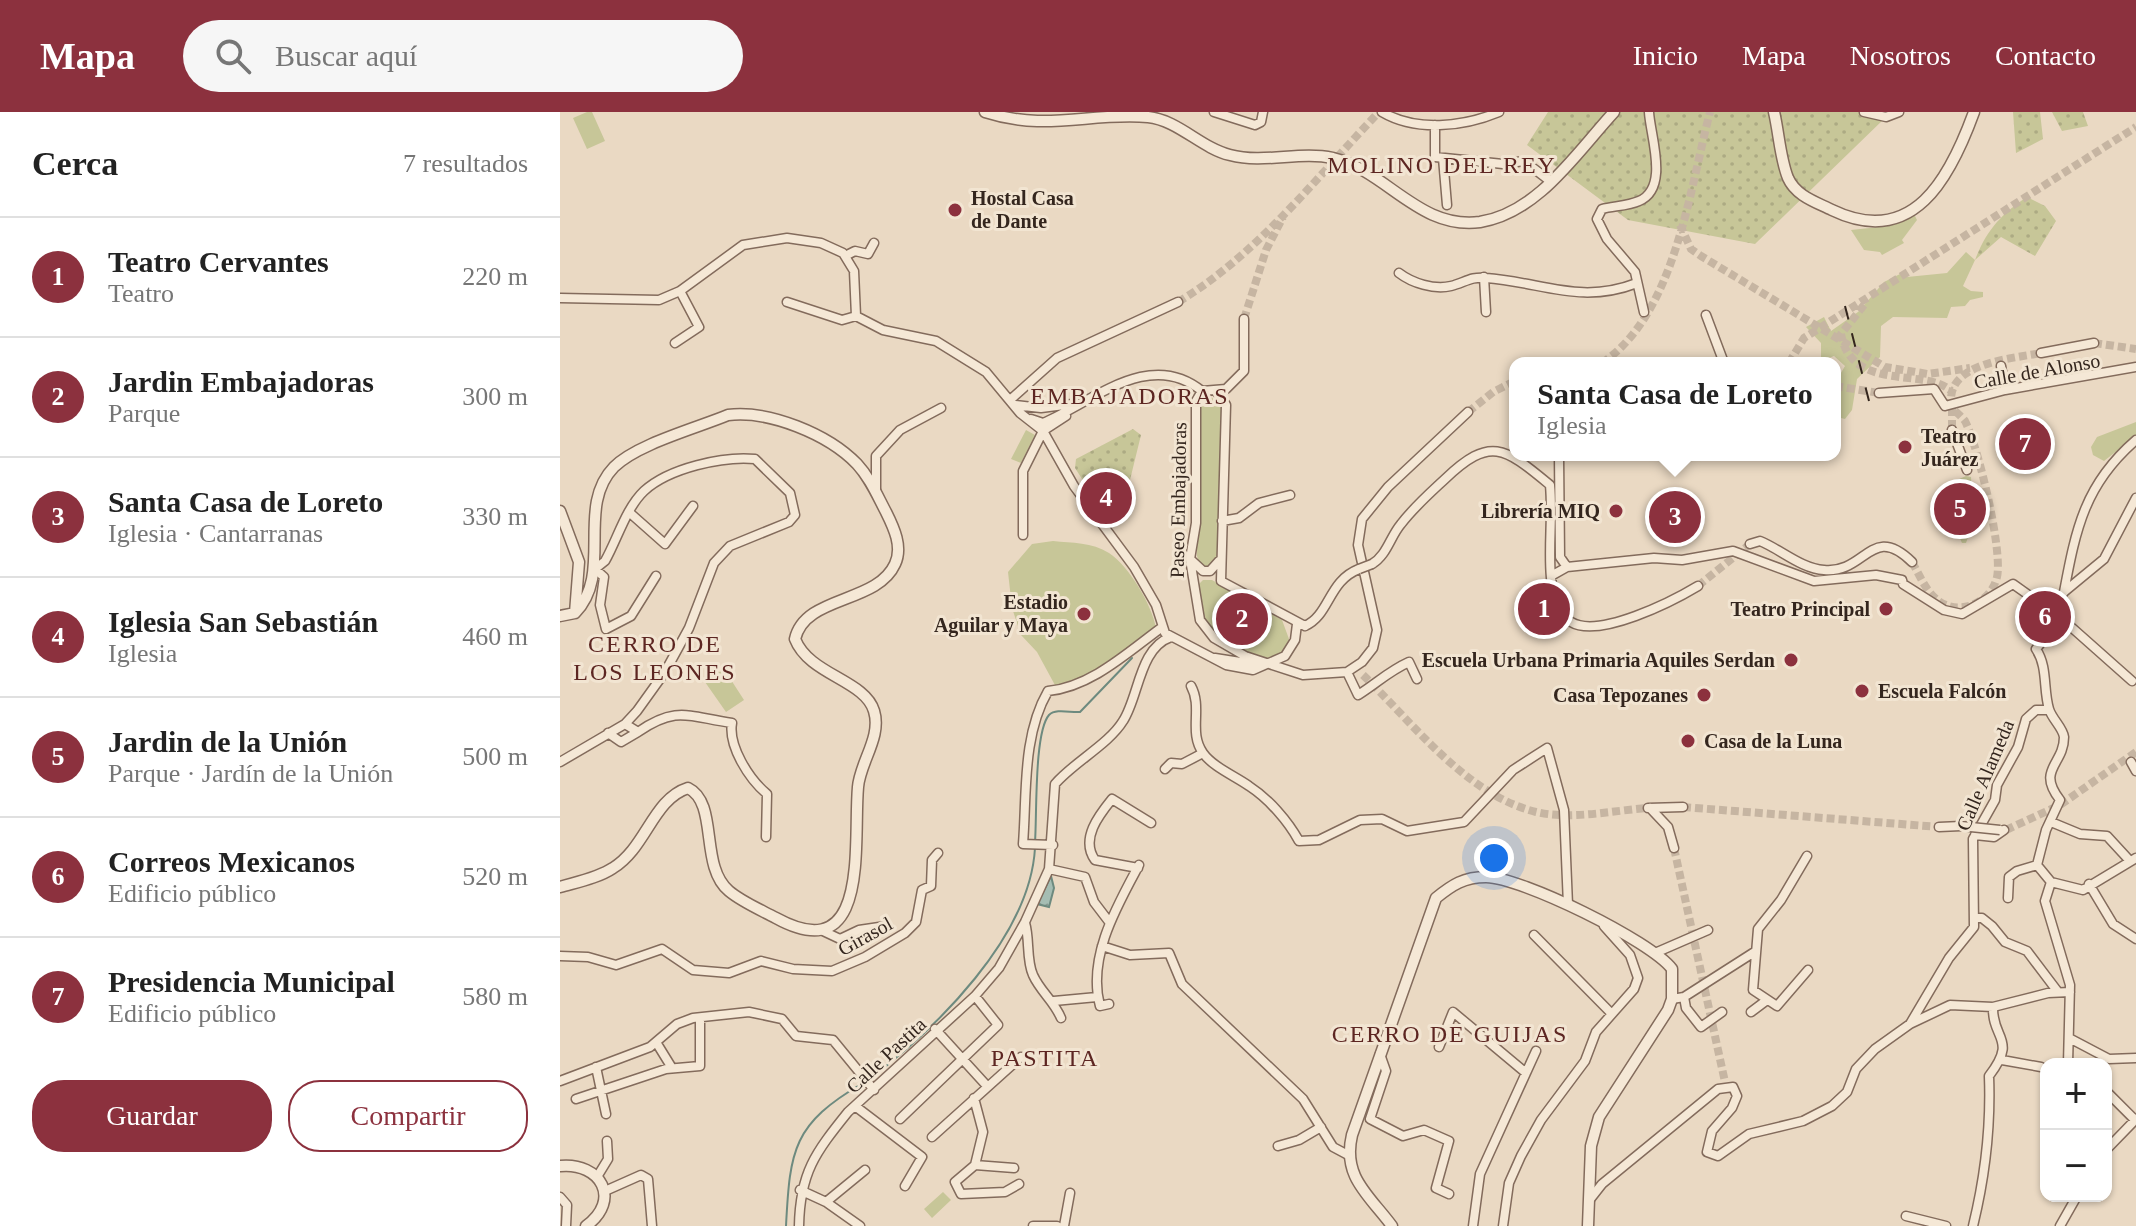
<!DOCTYPE html>
<html lang="es">
<head>
<meta charset="utf-8">
<style>
	body { margin:0; font-family:Georgia,serif; background:#f6f6f6; color:#222 }
	.controls { position:absolute; right:24px; bottom:24px; display:grid; overflow:hidden; border-radius:16px; box-shadow:0 2px 6px #0004 }
	.controls button { width:72px; height:72px; display:grid; place-items:center; padding:0; border:0; border-bottom:2px solid #e0e0e0; background:#fff; color:#222; font:40px sans-serif }
	.you { position:absolute; left:934px; top:746px; width:28px; height:28px; margin:-20px; border:6px solid #fff; border-radius:50%; background:#1a73e8; box-shadow:0 0 0 12px #1a73e833 }
	.badge { display:grid; place-items:center; width:52px; height:52px; border-radius:50%; background:#8c313e; color:#fff; font-size:26px; font-weight:700 }
	.pin { position:absolute; translate:-50% -50%; border:4px solid #fff; box-shadow:0 2px 8px #0006 }
	.popup { position:absolute; left:949px; top:245px; width:332px; height:104px; box-sizing:border-box; display:grid; place-content:center; border-radius:16px; background:#fff; filter:drop-shadow(0 2px 6px #0005); font-size:26px; white-space:nowrap; color:#767676 }
	.popup b { font-size:30px; color:#222 }
	.popup::after { content:''; position:absolute; left:50%; top:100%; margin-left:-16px; border:16px solid transparent; border-top-color:#fff }
	.list { margin:0; padding:0; list-style:none }
	h2 { display:flex; justify-content:space-between; align-items:center; height:104px; margin:0; padding:0 32px; font-size:34px }
	h2 small { font-size:26px; font-weight:400; color:#767676 }
	.list li { display:grid; grid-template-columns:52px 1fr auto; gap:24px; align-items:center; box-sizing:border-box; height:120px; padding:0 32px; border-top:2px solid #e0e0e0 }
	.list b { display:block; font-size:30px; white-space:nowrap }
	.list p { margin:0; font-size:26px; white-space:nowrap; color:#767676 }
	.list em { font-size:26px; font-style:normal; color:#767676 }
	.actions { display:flex; gap:16px; padding:24px 32px }
	.actions a { flex:1; padding:18px 0; border:2px solid #8c313e; border-radius:32px; text-align:center; font-size:28px; color:#8c313e }
	.actions .main { background:#8c313e; color:#fff }
	.icon { flex:none; width:44px; height:44px; fill:none; stroke:currentColor; stroke-width:2; stroke-linecap:round; stroke-linejoin:round }
	.map { position:relative; flex:none; width:1576px; height:1114px; overflow:hidden }
	header { display:flex; align-items:center; gap:48px; box-sizing:border-box; height:112px; padding:0 40px; background:#8c313e; color:#fff }
	header strong { font-size:38px }
	nav { display:flex; gap:44px; margin-inline-start:auto; font-size:28px }
	.search { width:560px; height:72px; background:#f6f6f6; display:flex; align-items:center; gap:20px; box-sizing:border-box; padding:0 28px; border-radius:44px; color:#767676; font-size:30px }
	main { display:flex }
	aside { flex:1; background:#fff }
	.map>svg:first-child { display:block }
	.grass { fill:url(#grass-dots) }
	.green { fill:#c7c698 }
	.water { fill:url(#water-ripples); stroke:#6d8a7f; stroke-width:2 }
	.lines { fill:none; stroke-linecap:round; stroke-linejoin:round }
	.stream { stroke:#6d8a7f; stroke-width:2 }
	.minor-tunnel { stroke:#c6b5a2; stroke-width:8; stroke-dasharray:8 4; stroke-linecap:butt }
	.minor-casing { stroke:#836b5c; stroke-width:11 }
	.tertiary-casing { stroke:#836b5c; stroke-width:13 }
	.minor { stroke:#f5e8d6; stroke-width:8 }
	.tertiary { stroke:#f5e8d6; stroke-width:10 }
	.rail { stroke:#34261e; stroke-width:2; stroke-dasharray:14 14; stroke-linecap:butt }
	.minor-bridge-casing { stroke:#836b5c; stroke-width:11; stroke-linecap:butt }
	.minor-bridge { stroke:#f5e8d6; stroke-width:8 }
	.poi-dot { fill:#8c313e; stroke:#f2e5d2; stroke-width:3 }
	.labels { text-anchor:middle; dominant-baseline:central; stroke-width:6; stroke-linejoin:round; paint-order:stroke }
	.poi-label { font-size:20px; font-weight:bold; fill:#34261e; stroke:#f2e5d2; text-anchor:end }
	.street-label { font-size:20px; fill:#34261e; stroke:#f2e5d2 }
	.quarter-label { font-size:24px; letter-spacing:2px; fill:#5d2622; stroke:#f2e5d2 }
</style>
</head>
<body>
<header>
<strong>Mapa</strong>
<div class="search"><svg class="icon" aria-label="search" viewBox="0 0 24 24"><circle cx="10" cy="10" r="6"/><path d="M15 15l6 6"/></svg>Buscar aquí</div>
<nav><a>Inicio</a><a>Mapa</a><a>Nosotros</a><a>Contacto</a></nav>
</header>
<main>
<aside>
<h2>Cerca<small>7 resultados</small></h2>
<ul class="list">
<li><span class="badge">1</span><div><b>Teatro Cervantes</b><p>Teatro</p></div><em>220 m</em></li>
<li><span class="badge">2</span><div><b>Jardin Embajadoras</b><p>Parque</p></div><em>300 m</em></li>
<li><span class="badge">3</span><div><b>Santa Casa de Loreto</b><p>Iglesia · Cantarranas</p></div><em>330 m</em></li>
<li><span class="badge">4</span><div><b>Iglesia San Sebastián</b><p>Iglesia</p></div><em>460 m</em></li>
<li><span class="badge">5</span><div><b>Jardin de la Unión</b><p>Parque · Jardín de la Unión</p></div><em>500 m</em></li>
<li><span class="badge">6</span><div><b>Correos Mexicanos</b><p>Edificio público</p></div><em>520 m</em></li>
<li><span class="badge">7</span><div><b>Presidencia Municipal</b><p>Edificio público</p></div><em>580 m</em></li>
</ul>
<div class="actions"><a class="main">Guardar</a><a>Compartir</a></div>
</aside>
<div class="map">
<svg width="1576" height="1114" viewBox="0 0 1576 1114">
	<defs>
		<pattern id="grass-dots" width="8" height="8" patternUnits="userSpaceOnUse" patternTransform="scale(2)"><rect width="8" height="8" fill="#c7c698"/><path d="M2 2h.1M6 6h.1" fill="none" stroke="#acaa83" stroke-width="1.8" stroke-linecap="round"/></pattern>
		<pattern id="water-ripples" width="26" height="14" patternUnits="userSpaceOnUse" patternTransform="scale(2)"><rect width="26" height="14" fill="#a5bdb3"/><path d="M2 4q2-2 4 0t4 0M15 11q2-2 4 0t4 0" fill="none" stroke="#879991"/></pattern>
	</defs>
	<rect width="100%" height="100%" fill="#ead9c3"/>
	<!-- grass -->
	<path class="grass" d="M988,0H1324L1326,5L1195,132L1068,108L967,33Z
		M1453,0H1480L1483,27L1456,41Z
		M1492,0H1523L1528,14L1502,19Z
		M1467,85L1485,94L1496,109L1475,144L1441,125L1415,148C1426,119 1441,102 1467,85Z
		M573,317L581,323L569,372L524,370L515,356L516,347Z"/>
	<!-- green -->
	<path class="green" d="M27,0H32L45,29L27,37L13,6Z
		M1354,102L1357,108L1342,128L1344,131L1322,143L1320,140L1304,138L1291,118L1328,114Z
		M1406,140L1415,148L1403,174L1411,179L1423,180V185L1410,188L1405,194L1391,195L1387,206L1333,205L1321,214L1320,245L1297,267L1292,298L1285,307L1277,305L1281,278L1275,271L1285,254L1274,244L1261,249V231L1246,215L1264,205L1271,219L1298,200L1324,170L1342,161L1347,165L1387,161Z
		M652,286L660,289L665,300L657,447L647,455L639,451L637,444L638,295Z
		M1576,310V324L1544,349L1533,343L1531,335L1537,325Z
		M466,318L475,323L461,351L451,347Z
		M1406,364L1411,365L1413,410L1406,431H1402L1378,376Z
		M493,429C512,431 532,430 549,441C569,454 592,493 596,516L519,570L496,575L477,540L461,523L452,496L448,460L472,432Z
		M643,468H652L722,508L729,527L721,543C696,554 660,533 645,511C639,502 639,485 637,474Z
		M164,557L184,588L166,600L145,570Z
		M383,1080L391,1088L372,1106L364,1097Z"/>
	<!-- water -->
	<path class="water" d="M491,764L494,776L489,795L477,792Z"/>
	<g class="lines">
		<!-- stream -->
		<path class="stream" d="M475,730C477,705 474,620 489,603C496,596 511,601 520,600L572,546
			M308,968C376,917 470,825 475,736
			M226,1114C230,1037 233,1012 303,971"/>
		<!-- minor-tunnel -->
		<path class="minor-tunnel" d="M1120,113L1131,137L1141,144L1325,255L1368,262L1410,256
			M618,190C697,143 756,66 819,0
			M1304,193L1281,222C1291,281 1366,255 1391,279
			M684,207L706,138L723,105
			M1534,231L1576,237
			M1042,251C1115,202 1129,80 1150,0
			M1229,251L1244,226L1576,15
			M1275,274L1319,281
			M1392,296V318
			M908,300L933,280L955,269
			M1352,450C1359,462 1365,477 1375,486C1396,506 1431,492 1437,465C1443,438 1418,334 1405,309C1402,305 1396,300 1392,296C1382,251 1450,247 1481,241
			M1138,474L1190,432
			M803,563C852,610 906,683 976,700C1010,708 1051,699 1086,696
			M1123,695L1379,715
			M1446,718L1500,693L1576,640
			M1114,736L1165,970"/>
		<defs>
			<path id="minor" d="M654,0L695,13L701,10L703,0
				M822,0C856,20 903,15 939,0
				M1304,0L1326,5L1339,0
				M875,13V45L943,52L964,49L990,69
				M883,46L887,93
				M285,144L295,139L308,142L314,131
				M839,161C852,171 874,178 891,174C904,171 911,164 926,166C982,170 1020,193 1077,171
				M924,165L926,200
				M0,186L99,188L120,179L183,133L227,126L261,131L283,141L294,159L296,204L323,218L376,229L426,260L460,301L483,319L514,374L574,455L596,493L605,521L666,553L693,558L725,544L735,528L737,512
				M227,190L282,208L296,204
				M1084,200L1075,160L1047,127L1037,107L1042,97C1053,94 1068,94 1079,89C1110,76 1090,23 1089,0
				M1146,203L1164,251
				M115,231L139,215L120,179
				M1481,241L1534,231
				M1441,254L1445,278
				M642,279L636,289V411L630,447L640,508L654,526L685,544L743,563L787,560L802,550L813,536L817,518L798,433L802,407L828,375L908,300
				M642,279L666,277L684,259V207
				M657,280L666,293L661,469L745,514
				M1319,281L1374,277L1385,294L1445,278L1576,255
				M450,288L497,246L618,190
				M455,293L481,296L512,292
				M471,307L483,311C533,290 589,236 642,279
				M1392,318L1407,358
				M483,319L506,304
				M999,343L1000,445L1007,455
				M316,381V344L340,318L381,296
				M70,401L105,432L133,394
				M662,409L679,406L699,391L730,383
				M463,423V359L483,319
				M1190,432L1200,429C1220,437 1242,457 1264,458C1306,462 1311,410 1352,450
				M630,447L643,459H650L659,449
				M812,452C827,443 830,425 841,412C854,395 870,381 885,367C931,323 945,336 990,373C993,404 988,435 991,466C993,482 997,502 1011,510C1039,527 1113,489 1138,474
				M991,464L1007,455L1094,446L1122,448L1173,439L1254,469L1316,463L1342,468L1343,472L1384,498L1402,502L1453,472L1501,506L1572,569
				M1504,480C1516,416 1525,372 1576,328
				M1490,498L1504,480L1544,447L1576,386
				M1501,506L1476,537C1488,555 1483,577 1489,597C1492,607 1503,616 1504,625C1504,653 1476,657 1500,688L1486,718L1477,753L1491,770L1523,778L1576,746
				M745,514C770,503 768,469 799,457
				M655,546L693,552
				M787,560L798,583C817,571 829,559 849,550L857,567
				M631,574C643,596 628,620 643,641C653,655 675,664 689,674C709,687 728,709 739,729L759,728L800,708L822,707L847,719L904,710L953,658L987,636L1004,698L1008,793
				M65,612L78,620C117,593 129,605 172,611C168,634 189,667 207,682L206,725
				M48,621L61,630L78,620
				M0,650L65,612L77,599L105,560L129,516L154,451L170,434L229,410L235,403L230,381L195,347C163,344 109,356 84,379C66,396 57,428 45,449L35,457L44,465L40,493L46,517L71,504L96,464
				M1571,650L1576,659
				M605,657L611,651L622,652L643,641
				M1088,696L1123,695
				M1090,696L1108,715L1114,736
				M1491,710L1520,722L1547,724L1570,749
				M1379,715L1401,714
				M1415,723L1434,725L1444,718
				M493,733L463,732C467,681 462,624 488,579C531,575 568,540 601,516
				M1247,744L1221,788L1198,817L1193,878L1217,894L1248,858
				M578,756L535,748C520,727 539,703 552,687L591,711
				M489,757L525,765L534,790L550,811
				M1491,770L1485,789L1510,873L1508,952
				M1529,772L1553,812L1576,827
				M1448,786L1449,765L1457,759L1477,753
				M1415,806H1422L1432,814L1445,830L1467,839L1498,880
				M465,811C470,827 466,848 473,863C480,879 494,889 501,906
				M263,819L280,827L299,818L326,814
				M974,823L1050,900
				M542,834L570,843L609,841L622,872L743,987L773,1035L788,1043
				M1095,841L1148,818
				M0,844L28,845L56,853L102,837L133,858L169,861L201,849L233,857L272,859L305,845L345,821L356,810L362,778L371,774L372,748L378,741
				M1124,885L1126,896L1141,915L1162,900
				M1112,887L1124,885L1196,839
				M494,889L537,885
				M549,892L540,894C527,845 557,794 579,753
				M1191,900L1207,888
				M1350,912L1390,893L1433,895L1488,881L1510,880
				M375,917L427,974
				M1511,927L1549,947L1576,946
				M96,930L112,956
				M879,935L893,900L966,961
				M820,942L826,959L810,1007L843,1024L864,1018L889,1029L876,1076L889,1082
				M1442,948L1481,955
				M36,955L46,1002
				M0,969L90,935L117,912L133,906L189,900L222,907L236,924L273,928L314,978
				M1546,979L1575,1008
				M414,986L423,1020L415,1053
				M16,987L106,957L140,954V906
				M295,994L362,1045L345,1074
				M340,1007L438,913L415,884
				M372,1025L461,945
				M718,1034L739,1028L761,1015
				M1546,1038L1576,1007
				M454,1056L415,1053L395,1070L401,1082L445,1080L459,1072
				M37,1065L48,1047L47,1029
				M240,1078L266,1090L300,1114
				M45,1079L81,1063L88,1067L92,1114
				M0,1085L7,1093L6,1114
				M1031,1086L1042,1072L1158,977L1173,975L1177,984L1172,996L1152,1019L1147,1040L1158,1044L1189,1022L1243,1009L1272,994L1287,980L1296,957L1315,937L1350,912L1389,846L1414,815L1413,727L1435,688L1437,673L1458,635L1466,607L1476,598H1489
				M266,1090L305,1058
				M1346,1104L1386,1114
				M239,1114C240,1061 255,1041 288,1000L415,884L439,856L465,810L489,757L495,672C514,650 549,632 563,609C579,585 579,536 611,525
				M473,1114H497
				M504,1114L510,1081
				M913,1114L920,1062L976,939
				M943,1114L949,1071L961,1044L981,1008L1025,949L1036,920L1074,877L1078,866L1070,843L1044,814
				M1413,1114C1425,1065 1431,1015 1429,964C1458,926 1432,928 1433,895
				M1500,1114L1517,1084"/>
			<path id="tertiary" d="M425,0C487,20 529,0 588,5C618,8 641,36 670,43C704,52 739,39 773,46C827,59 859,118 920,110C978,101 1017,40 1054,0
				M1214,0C1219,21 1220,46 1228,66C1236,84 1256,90 1272,98C1353,137 1390,66 1414,0
				M0,399L19,450L15,501
				M0,504L15,501
				M0,775C17,770 38,766 53,756C86,736 93,687 128,676C159,691 139,754 169,779C182,790 201,798 216,806C311,858 293,731 298,675C300,650 322,625 314,599C305,568 249,563 235,527C245,483 317,492 335,452C343,435 334,416 326,400C317,383 310,366 297,352C268,322 209,298 168,303C137,316 77,332 54,355C15,395 54,461 15,501
				M0,1054C41,1050 62,1088 26,1114
				M832,1114C809,1083 782,1065 792,1023L876,786C892,773 904,765 926,765C961,765 1091,829 1112,857V887L1108,898L1039,1005L1031,1034L1028,1114"/>
		</defs>
		<!-- minor casing -->
		<use href="#minor" class="minor-casing"/>
		<!-- tertiary casing -->
		<use href="#tertiary" class="tertiary-casing"/>
		<!-- minor -->
		<use href="#minor" class="minor"/>
		<!-- tertiary -->
		<use href="#tertiary" class="tertiary"/>
		<!-- rail -->
		<path class="rail" d="M1285,194L1309,289"/>
		<defs>
			<path id="minor-bridge" d="M799,457L812,452
				M1401,714L1440,718"/>
		</defs>
		<!-- minor-bridge casing -->
		<use href="#minor-bridge" class="minor-bridge-casing"/>
		<!-- minor-bridge -->
		<use href="#minor-bridge" class="minor-bridge"/>
	</g>
	<!-- markers -->
	<g class="poi-dot">
		<circle cx="395" cy="98" r="8"/>
		<circle cx="1345" cy="335" r="8"/>
		<circle cx="1056" cy="399" r="8"/>
		<circle cx="1326" cy="497" r="8"/>
		<circle cx="524" cy="502" r="8"/>
		<circle cx="1231" cy="548" r="8"/>
		<circle cx="1302" cy="579" r="8"/>
		<circle cx="1144" cy="583" r="8"/>
		<circle cx="1128" cy="629" r="8"/>
	</g>
	<g class="labels">
		<!-- poi labels -->
		<g class="poi-label">
			<text x="411" y="86" text-anchor="start">Hostal Casa<tspan x="411" dy="23">de Dante</tspan></text>
			<text x="1361" y="324" text-anchor="start">Teatro<tspan x="1361" dy="23">Juárez</tspan></text>
			<text x="1040" y="399">Librería MIQ</text>
			<text x="508" y="490">Estadio<tspan x="508" dy="23">Aguilar y Maya</tspan></text>
			<text x="1310" y="497">Teatro Principal</text>
			<text x="1215" y="548">Escuela Urbana Primaria Aquiles Serdan</text>
			<text x="1318" y="579" text-anchor="start">Escuela Falcón</text>
			<text x="1128" y="583">Casa Tepozanes</text>
			<text x="1144" y="629" text-anchor="start">Casa de la Luna</text>
		</g>
		<!-- street labels -->
		<g class="street-label">
			<text transform="translate(1477 259) rotate(-10)">Calle de Alonso</text>
			<text transform="translate(618 388) rotate(-89)">Paseo Embajadoras</text>
			<text transform="translate(1425 663) rotate(-67)">Calle Alameda</text>
			<text transform="translate(305 824) rotate(-29)">Girasol</text>
			<text transform="translate(326 943) rotate(-43)">Calle Pastita</text>
		</g>
		<!-- quarter labels -->
		<g class="quarter-label">
			<text x="882" y="53">MOLINO DEL REY</text>
			<text x="570" y="284">EMBAJADORAS</text>
			<text x="95" y="532">CERRO DE<tspan x="95" dy="28">LOS LEONES</tspan></text>
			<text x="890" y="922">CERRO DE GUIJAS</text>
			<text x="485" y="946">PASTITA</text>
		</g>
	</g>
</svg>
<div class="controls">
<button>+</button>
<button>−</button>
</div>
<div class="you"></div>
<div class="pin badge" style="left:984px;top:497px">1</div>
<div class="pin badge" style="left:682px;top:507px">2</div>
<div class="pin badge" style="left:1115px;top:405px">3</div>
<div class="popup"><b>Santa Casa de Loreto</b>Iglesia</div>
<div class="pin badge" style="left:546px;top:386px">4</div>
<div class="pin badge" style="left:1400px;top:397px">5</div>
<div class="pin badge" style="left:1485px;top:505px">6</div>
<div class="pin badge" style="left:1465px;top:332px">7</div>
</div>
</main>
</body>
</html>
